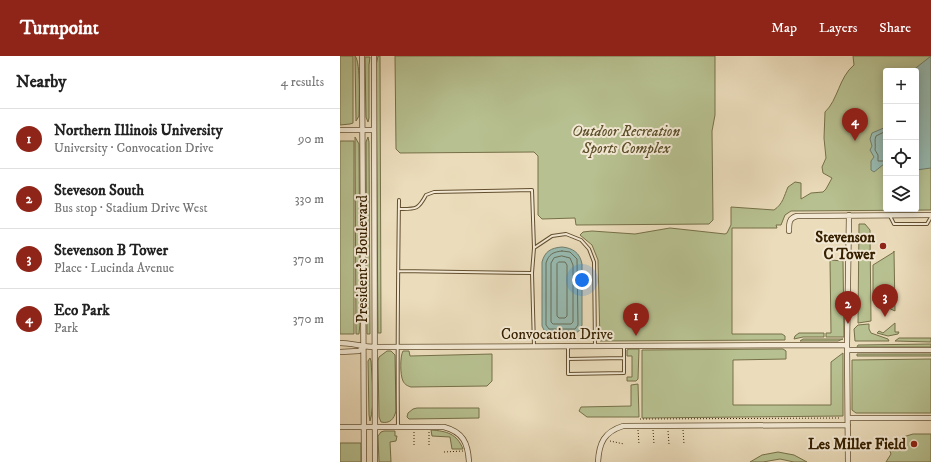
<!DOCTYPE html>
<html lang="en">
<head>
<meta charset="utf-8">
<style>
	body { margin:0; font-family:"IM FELL DW Pica",serif; background:#f6f6f6; color:#222 }
	.controls { position:absolute; right:12px; top:12px; display:grid; overflow:hidden; border-radius:4px; box-shadow:0 2px 10px #0003 }
	.controls button { width:36px; height:36px; display:grid; place-items:center; padding:0; border:0; border-bottom:1px solid #e0e0e0; background:#fff; color:#222; font:20px sans-serif }
	.you { position:absolute; left:242px; top:224px; width:14px; height:14px; margin:-10px; border:3px solid #fff; border-radius:50%; background:#1a73e8; box-shadow:0 0 0 6px #1a73e833 }
	.badge { display:grid; place-items:center; width:26px; height:26px; border-radius:50%; background:#8f2418; color:#fff; font-size:13px; font-weight:700 }
	.pin { position:absolute; translate:-50% -33px; filter:drop-shadow(0 1px 2px #0008) }
	.pin::after { content:''; position:absolute; top:21px; width:14px; height:12px; background:inherit; clip-path:polygon(0 0,100% 0,50% 100%) }
	.list { margin:0; padding:0; list-style:none }
	h2 { display:flex; justify-content:space-between; align-items:center; height:52px; margin:0; padding:0 16px; font-size:17px }
	h2 small { font-size:13px; font-weight:400; color:#767676 }
	.list li { display:grid; grid-template-columns:26px 1fr auto; gap:12px; align-items:center; box-sizing:border-box; height:60px; padding:0 16px; border-top:1px solid #e0e0e0 }
	.list b { display:block; font-size:15px; white-space:nowrap }
	.list p { margin:0; font-size:13px; white-space:nowrap; color:#767676 }
	.list em { font-size:13px; font-style:normal; color:#767676 }
	.icon { flex:none; width:22px; height:22px; fill:none; stroke:currentColor; stroke-width:2; stroke-linecap:round; stroke-linejoin:round }
	.map { position:relative; flex:none; width:591px; height:406px; overflow:hidden }
	header { display:flex; align-items:center; gap:24px; box-sizing:border-box; height:56px; padding:0 20px; background:#8f2418; color:#fff }
	header strong { font-size:19px }
	nav { display:flex; gap:22px; margin-inline-start:auto; font-size:14px }
	main { display:flex }
	aside { flex:1; background:#fff }
	.map>svg:first-child { display:block }
	.green { fill:#b7c090; stroke:#767048; fill-rule:evenodd }
	.water { fill:#98bbb2; stroke:#717d6b }
	.lines { fill:none; stroke-linecap:round; stroke-linejoin:round }
	.shore { stroke:#676e59; stroke-width:1 }
	.service-casing { stroke:#634f2f; stroke-width:4 }
	.minor-casing { stroke:#634f2f; stroke-width:6 }
	.path { stroke:#362000; stroke-width:1; stroke-dasharray:1 2; stroke-linecap:butt }
	.service { stroke:#f2e8d3; stroke-width:2 }
	.minor { stroke:#f2e8d3; stroke-width:4.5 }
	.poi-dot { fill:#8f2418; stroke:#f2e8d3; stroke-width:1.5 }
	.labels { text-anchor:middle; dominant-baseline:central; stroke-width:4; stroke-linejoin:round; paint-order:stroke }
	.park-label { font-size:15px; font-style:italic; fill:#5d502b; stroke:#f2e8d3 }
	.poi-label { font-size:15px; font-weight:bold; fill:#362000; stroke:#f2e8d3; text-anchor:end }
	.street-label { font-size:15px; fill:#362000; stroke:#f2e8d3 }
</style>
</head>
<body>
<header>
<strong>Turnpoint</strong>
<nav><a>Map</a><a>Layers</a><a>Share</a></nav>
</header>
<main>
<aside>
<h2>Nearby<small>4 results</small></h2>
<ul class="list">
<li><span class="badge">1</span><div><b>Northern Illinois University</b><p>University · Convocation Drive</p></div><em>90 m</em></li>
<li><span class="badge">2</span><div><b>Steveson South</b><p>Bus stop · Stadium Drive West</p></div><em>330 m</em></li>
<li><span class="badge">3</span><div><b>Stevenson B Tower</b><p>Place · Lucinda Avenue</p></div><em>370 m</em></li>
<li><span class="badge">4</span><div><b>Eco Park</b><p>Park</p></div><em>370 m</em></li>
</ul>
</aside>
<div class="map">
<svg width="591" height="406" viewBox="0 0 591 406">
	<rect width="100%" height="100%" fill="#ebdcbb"/>
	<filter id="stains"><feTurbulence type="fractalNoise" baseFrequency=".005" numOctaves="4"/><feColorMatrix values="0 0 0 0 .2 0 0 0 0 .09 0 0 0 0 .02 0 0 0 .5 -.17"/></filter>
	<radialGradient id="worn" r=".72"><stop offset=".6" stop-color="#630" stop-opacity="0"/><stop offset="1" stop-color="#630" stop-opacity=".3"/></radialGradient>
	<!-- green -->
	<path class="green" d="M0,0H13V67L10,68L0,69Z
		M15,0C21,6 19,49 19,60L16,65Z
		M38,0H40L41,277H38L36,9Z
		M55,0H375V59L372,75L373,164L369,168L236,169L235,162L202,163L198,159V100L194,96L60,97L56,93Z
		M513,0H591V154L451,155L445,159L441,169H436L437,172H392V278H442L445,280V284L260,285L258,204L252,189L240,179L243,176L252,175L295,178L330,172L385,178L387,177L391,169V151L434,154C443,148 444,140 448,131L455,126L461,127V143L471,137L483,136L486,133L492,122L483,117L482,111L486,102L484,82L485,56C498,44 499,21 514,9ZM546,15H576V153H546Z
		M25,1H30L29,9V62L28,66L26,61Z
		M15,81L19,88L20,267L19,278H16Z
		M28,81L29,86L30,276V278H27L26,86Z
		M0,85H14V278H0Z
		M519,168H525L530,174V179L531,265L518,267Z
		M554,196V195L555,255L533,245V209Z
		M490,204L503,205L504,281H486V277H491Z
		M555,267V276H559L558,278L548,280L537,277L539,275L543,277Z
		M529,268V273L531,277L548,283L549,285H515L514,273L518,269Z
		M459,277H484V281H463L454,283L455,280Z
		M559,282H591V286L555,285Z
		M463,283H503L498,285H460Z
		M591,288V291H517L518,289Z
		M289,293H299L298,323L296,325H287V321H292V300H287V294Z
		M439,293H443L446,295V303L393,304V349H491V306L503,297V360L302,362V294Z
		M47,295H51L55,299L56,355C54,363 50,368 41,366L39,361L38,305L39,301Z
		M63,295H69L70,300L152,298V325L147,330L71,331C68,330 65,329 63,325C60,319 60,300 63,295Z
		M517,298H591V300H517Z
		M30,302L31,305C32,322 35,349 30,365L29,359L28,305Z
		M591,303V357H516L512,354V304Z
		M298,328L299,361H247L239,355L241,351L291,350V329Z
		M77,352H139V362L69,363L67,361L68,357L73,353Z
		M91,374C107,375 117,378 123,393H112L110,381L92,380Z
		M44,375H55V380H57L56,385L50,386L51,406H39L38,380L41,376Z
		M573,378H591V406H546L551,398L550,395L563,381Z
		M0,387H21V406H0Z
		M438,396L454,399L467,406H454L440,403L423,406H410L422,399Z"/>
	<!-- water -->
	<path class="water" d="M591,0V112L576,114V15H572Z
		M546,71V109L544,108L534,116L531,114V105L534,101L530,94L532,90L530,83L532,77Z
		M222,191C233,192 240,197 242,208V269L240,274L236,277H207L204,274L202,270V206C205,195 211,192 222,191Z"/>
	<g class="lines">
		<!-- shore -->
		<path class="shore" d="M546,75L536,80C534,84 536,89 535,94L538,99V105H546
			M222,195L230,196L237,203L238,269L235,273H209L206,269V207C209,198 213,196 222,195Z
			M222,200L230,202L233,209V266L231,268H213L211,266V207L214,202Z
			M219,206H225L227,209V260L225,262H219L217,260V208Z"/>
		<defs>
			<path id="service" d="M59,153C76,153 78,154 86,139L94,136L192,134L194,192L192,217
				M550,160L554,168H587L591,161
				M194,192L212,180L226,178L241,184L249,193L254,206L255,289
				M59,215L192,217L194,290
				M284,290V302
				M228,291V318L284,317V302L228,303
				M58,370C57,295 58,220 59,144"/>
			<path id="minor" d="M22,0L24,406
				M34,0L35,406
				M0,74H33
				M449,175C449,167 449,162 457,160L591,159
				M0,287C12,287 23,291 35,291L507,289
				M507,294H591
				M0,296L19,295L24,291
				M508,362H591
				M0,371H104C123,376 128,387 129,406
				M258,406C259,387 264,376 283,370L508,369
				M508,406L507,289L509,159"/>
		</defs>
		<!-- service casing -->
		<use href="#service" class="service-casing"/>
		<!-- minor casing -->
		<use href="#minor" class="minor-casing"/>
		<!-- path -->
		<path class="path" d="M300,363L500,362
			M298,374L299,388
			M313,374L314,388
			M343,374L344,388
			M328,375L329,388
			M74,376V389
			M270,385L284,388
			M89,389V375
			M104,396L123,395"/>
		<!-- service -->
		<use href="#service" class="service"/>
		<!-- minor -->
		<use href="#minor" class="minor"/>
	</g>
	<!-- markers -->
	<g class="poi-dot">
		<circle cx="543" cy="190" r="4"/>
		<circle cx="574" cy="388" r="4"/>
	</g>
	<g class="labels">
		<!-- park labels -->
		<g class="park-label">
			<text x="286" y="75">Outdoor Recreation<tspan x="286" dy="17">Sports Complex</tspan></text>
		</g>
		<!-- poi labels -->
		<g class="poi-label">
			<text x="535" y="181">Stevenson<tspan x="535" dy="17">C Tower</tspan></text>
			<text x="566" y="388">Les Miller Field</text>
		</g>
		<!-- street labels -->
		<g class="street-label">
			<text transform="translate(22 203) rotate(-90)">President's Boulevard</text>
			<text x="217" y="278">Convocation Drive</text>
		</g>
	</g>
	<rect width="100%" height="100%" filter="url(#stains)"/>
	<rect width="100%" height="100%" fill="url(#worn)"/>
</svg>
<div class="controls">
<button>+</button>
<button>−</button>
<button><svg class="icon" aria-label="locate" viewBox="0 0 24 24"><circle cx="12" cy="12" r="6"/><path d="M12 2v4M12 18v4M2 12h4M18 12h4"/></svg></button>
<button><svg class="icon" aria-label="layers" viewBox="0 0 24 24"><path d="M12 4l9 5-9 5-9-5zM3 14l9 5 9-5"/></svg></button>
</div>
<div class="you"></div>
<div class="pin badge" style="left:296px;top:280px">1</div>
<div class="pin badge" style="left:508px;top:268px">2</div>
<div class="pin badge" style="left:545px;top:261px">3</div>
<div class="pin badge" style="left:515px;top:85px">4</div>
</div>
</main>
</body>
</html>
